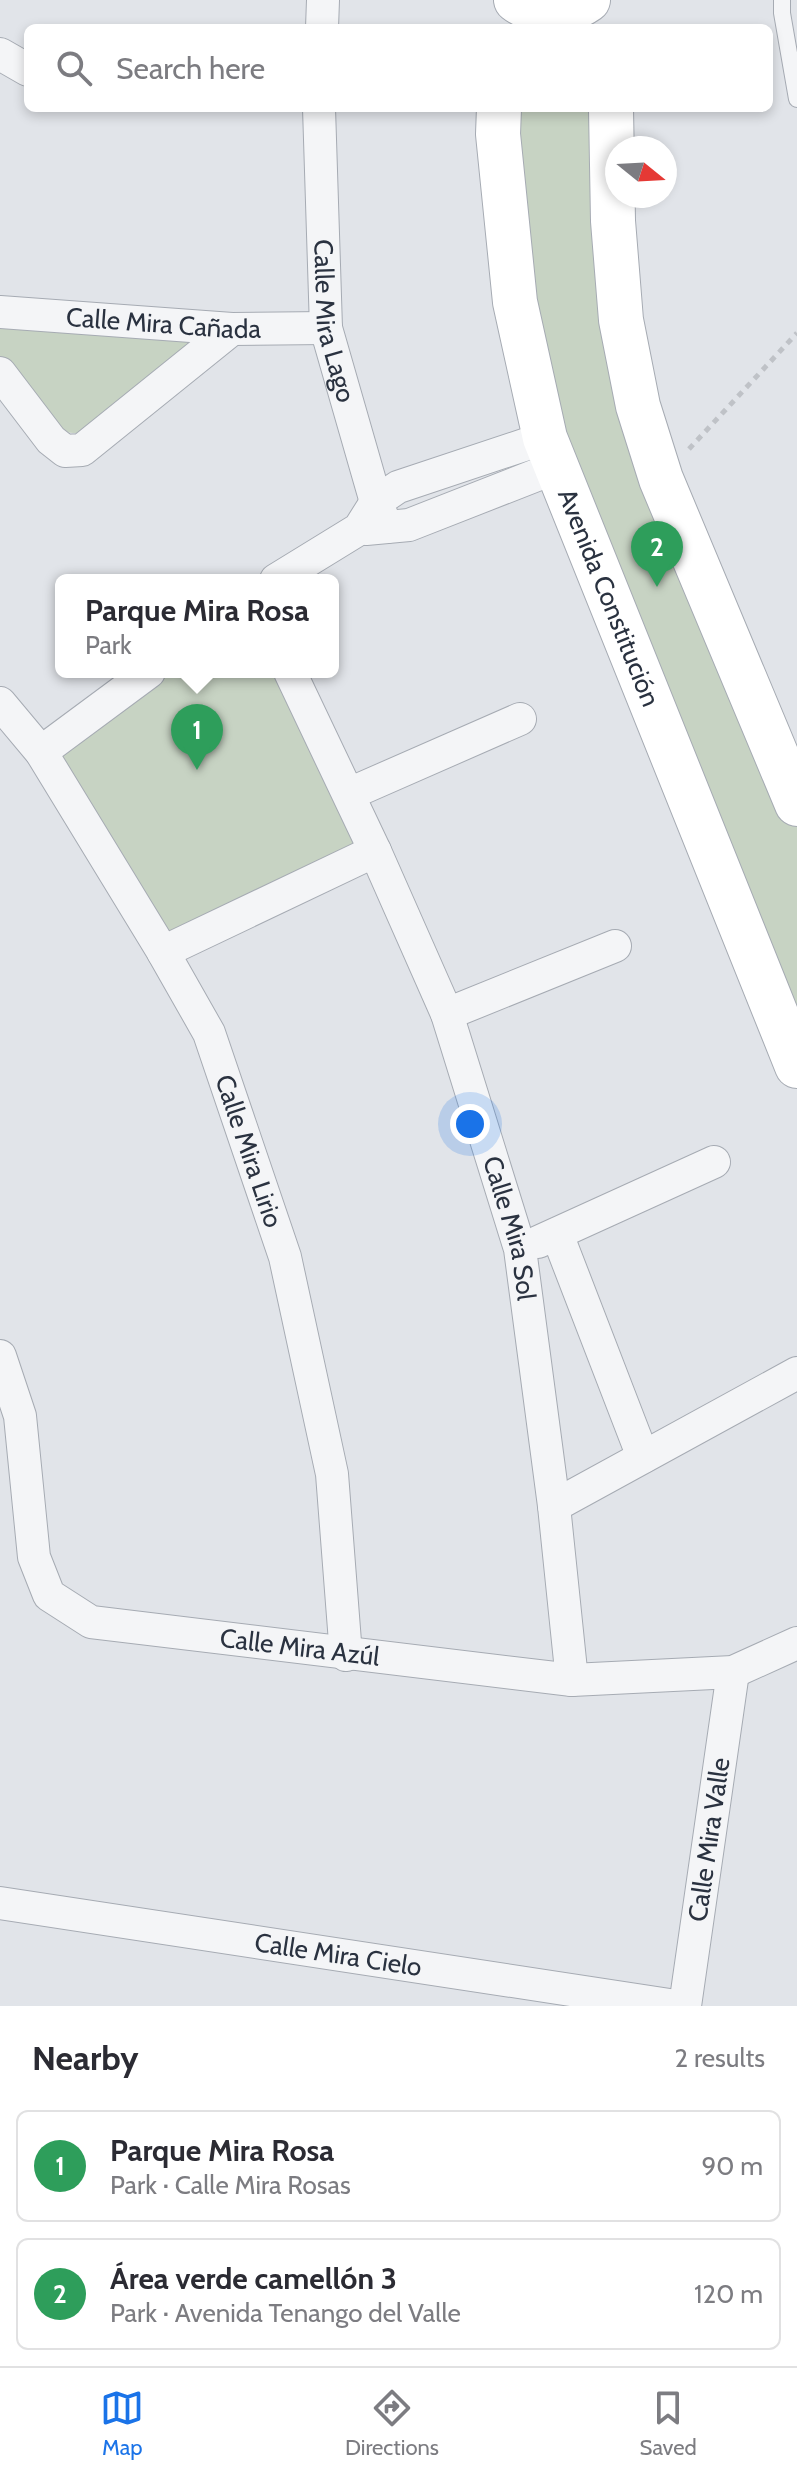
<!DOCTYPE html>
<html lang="en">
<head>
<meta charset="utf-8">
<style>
	body { margin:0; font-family:Cabin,sans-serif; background:#f2f2f3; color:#2b2b33 }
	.compass { position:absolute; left:605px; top:136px; width:72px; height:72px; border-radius:50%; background:#fff; box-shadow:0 4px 12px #0003; rotate:108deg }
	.you { position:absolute; left:470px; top:1124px; width:28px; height:28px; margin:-20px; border:6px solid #fff; border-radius:50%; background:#1a73e8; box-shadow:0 0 0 12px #1a73e833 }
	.badge { display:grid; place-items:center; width:52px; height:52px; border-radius:50%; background:#1a73e8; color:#fff; font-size:26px; font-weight:700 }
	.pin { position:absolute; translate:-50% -66px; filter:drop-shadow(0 2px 4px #0008) }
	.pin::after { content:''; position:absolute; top:42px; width:28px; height:24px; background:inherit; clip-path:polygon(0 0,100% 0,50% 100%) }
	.popup { position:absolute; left:55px; top:574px; width:284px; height:104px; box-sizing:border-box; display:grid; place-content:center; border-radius:12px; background:#fff; filter:drop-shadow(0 2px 6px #0005); font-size:26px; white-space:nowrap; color:#7c7c81 }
	.popup b { font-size:30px; color:#2b2b33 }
	.popup::after { content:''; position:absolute; left:50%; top:100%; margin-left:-16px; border:16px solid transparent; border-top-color:#fff }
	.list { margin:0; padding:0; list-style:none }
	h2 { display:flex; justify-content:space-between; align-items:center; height:104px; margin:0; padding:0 32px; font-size:34px }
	h2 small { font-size:26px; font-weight:400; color:#7c7c81 }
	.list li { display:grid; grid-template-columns:52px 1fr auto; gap:24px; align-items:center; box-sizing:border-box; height:112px; margin:0 16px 16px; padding:0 16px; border:2px solid #e1e1e2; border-radius:12px }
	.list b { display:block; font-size:30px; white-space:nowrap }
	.list p { margin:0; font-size:26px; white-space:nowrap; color:#7c7c81 }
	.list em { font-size:26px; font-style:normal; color:#7c7c81 }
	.icon { flex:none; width:44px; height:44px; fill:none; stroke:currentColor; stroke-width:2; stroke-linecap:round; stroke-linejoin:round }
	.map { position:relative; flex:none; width:797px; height:2006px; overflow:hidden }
	.search { position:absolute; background:#fff; box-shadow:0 4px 12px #0003; left:24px; right:24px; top:24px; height:88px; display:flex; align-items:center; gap:20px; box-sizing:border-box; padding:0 28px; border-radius:12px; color:#7c7c81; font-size:30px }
	.sheet { height:360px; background:#fff }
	nav { display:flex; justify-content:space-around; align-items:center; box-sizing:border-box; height:112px; border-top:2px solid #e1e1e2; background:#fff; font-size:22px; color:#7c7c81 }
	nav a { display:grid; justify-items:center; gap:4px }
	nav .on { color:#1a73e8 }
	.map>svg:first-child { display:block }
	.green { fill:#c7d3c3 }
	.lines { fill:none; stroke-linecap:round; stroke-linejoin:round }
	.lane-casing { stroke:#a6abb3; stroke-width:18 }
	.street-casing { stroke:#a6abb3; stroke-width:34 }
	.secondary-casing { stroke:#a6abb3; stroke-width:46 }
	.path { stroke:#bfc2c7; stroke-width:5; stroke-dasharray:6 6; stroke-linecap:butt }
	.lane { stroke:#f4f5f7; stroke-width:16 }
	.street { stroke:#f4f5f7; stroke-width:32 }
	.secondary { stroke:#fff; stroke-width:44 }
	.labels { text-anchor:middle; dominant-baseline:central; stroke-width:6; stroke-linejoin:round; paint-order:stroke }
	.street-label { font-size:26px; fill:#2a3240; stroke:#f1f3f7 }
</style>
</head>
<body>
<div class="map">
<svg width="797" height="2006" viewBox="0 0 797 2006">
	<rect width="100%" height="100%" fill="#e1e4e9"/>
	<!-- green -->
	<path class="green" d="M513,108H595L615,321L797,817V1052L551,439Z
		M0,325L200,339L84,434L63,432L0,356Z
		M142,672H285L375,851L158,945L43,746Z"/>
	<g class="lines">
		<defs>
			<path id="lane" d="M782,0V13L797,99"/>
			<g id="street">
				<path d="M322,28L323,0"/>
				<path d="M0,54L28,70"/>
				<path id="s1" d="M319,108L326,328L376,502L387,527"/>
				<path id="s2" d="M0,312L232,329L326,328"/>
				<path d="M0,373L51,440L65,451L82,450L232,329"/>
				<path d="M366,529L409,525L557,467"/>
				<path d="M276,580L359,529L376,502L398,487L545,438"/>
				<path id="s3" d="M290,672L375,851L447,1014L520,1249L554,1506L572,1680"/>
				<path id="s4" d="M0,703L41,752L163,952L209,1033L285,1257L332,1474L346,1655"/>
				<path d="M41,752L149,672"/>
				<path d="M349,794L520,719"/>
				<path d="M163,952L375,851"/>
				<path d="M447,1014L615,946"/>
				<path d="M557,1234L643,1457"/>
				<path d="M538,1242L714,1162"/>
				<path id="s5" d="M0,1356L20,1416L34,1557L49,1595L91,1622L572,1680L733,1672L797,1643"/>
				<path d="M554,1506L797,1373"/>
				<path id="s6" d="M0,1903L676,2006"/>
				<path id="s7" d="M685,2006L733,1672"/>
			</g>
			<g id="secondary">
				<path d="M516,0C538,17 565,16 588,0"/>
				<path id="s8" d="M499,108L498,134L515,302L545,438L797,1066"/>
				<path d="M611,108L613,221L621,320L638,406L661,479L797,804"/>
			</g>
		</defs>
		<!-- lane casing -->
		<use href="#lane" class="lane-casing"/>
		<!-- street casing -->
		<use href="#street" class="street-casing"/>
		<!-- secondary casing -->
		<use href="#secondary" class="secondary-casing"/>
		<!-- path -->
		<path class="path" d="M689,449L797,333"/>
		<!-- lane -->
		<use href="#lane" class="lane"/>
		<!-- street -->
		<use href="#street" class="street"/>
		<!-- secondary -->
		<use href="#secondary" class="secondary"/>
	</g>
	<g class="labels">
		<!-- street labels -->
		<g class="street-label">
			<text stroke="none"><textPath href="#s1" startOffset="214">Calle Mira Lago</textPath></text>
			<text stroke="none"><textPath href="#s2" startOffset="164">Calle Mira Cañada</textPath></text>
			<text stroke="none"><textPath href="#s8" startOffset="506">Avenida Constitución</textPath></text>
			<text stroke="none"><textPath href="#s4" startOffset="516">Calle Mira Lirio</textPath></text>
			<text stroke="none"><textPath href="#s3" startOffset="600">Calle Mira Sol</textPath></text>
			<text stroke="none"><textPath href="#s5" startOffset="506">Calle Mira Azúl</textPath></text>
			<text stroke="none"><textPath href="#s7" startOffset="168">Calle Mira Valle</textPath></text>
			<text stroke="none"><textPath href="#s6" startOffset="342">Calle Mira Cielo</textPath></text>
		</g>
	</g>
</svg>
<svg class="compass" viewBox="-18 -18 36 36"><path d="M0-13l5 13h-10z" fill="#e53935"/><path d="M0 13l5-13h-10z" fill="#7c7c81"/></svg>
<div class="you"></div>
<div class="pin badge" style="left:197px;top:770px;background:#2e9e5b">1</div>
<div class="popup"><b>Parque Mira Rosa</b>Park</div>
<div class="pin badge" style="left:657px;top:587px;background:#2e9e5b">2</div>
<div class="search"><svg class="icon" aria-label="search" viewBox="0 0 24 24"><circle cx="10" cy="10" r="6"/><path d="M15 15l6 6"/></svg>Search here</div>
</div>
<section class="sheet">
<h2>Nearby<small>2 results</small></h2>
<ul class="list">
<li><span class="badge" style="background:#2e9e5b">1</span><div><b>Parque Mira Rosa</b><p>Park · Calle Mira Rosas</p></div><em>90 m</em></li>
<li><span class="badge" style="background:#2e9e5b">2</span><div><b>Área verde camellón 3</b><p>Park · Avenida Tenango del Valle</p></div><em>120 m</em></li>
</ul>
</section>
<nav>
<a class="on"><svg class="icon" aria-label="map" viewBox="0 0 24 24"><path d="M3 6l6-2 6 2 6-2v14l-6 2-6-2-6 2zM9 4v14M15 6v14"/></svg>Map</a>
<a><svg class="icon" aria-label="directions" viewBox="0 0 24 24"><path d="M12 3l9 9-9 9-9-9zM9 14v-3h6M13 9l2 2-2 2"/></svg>Directions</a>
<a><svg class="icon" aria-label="saved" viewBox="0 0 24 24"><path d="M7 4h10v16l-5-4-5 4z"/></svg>Saved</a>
</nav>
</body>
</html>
